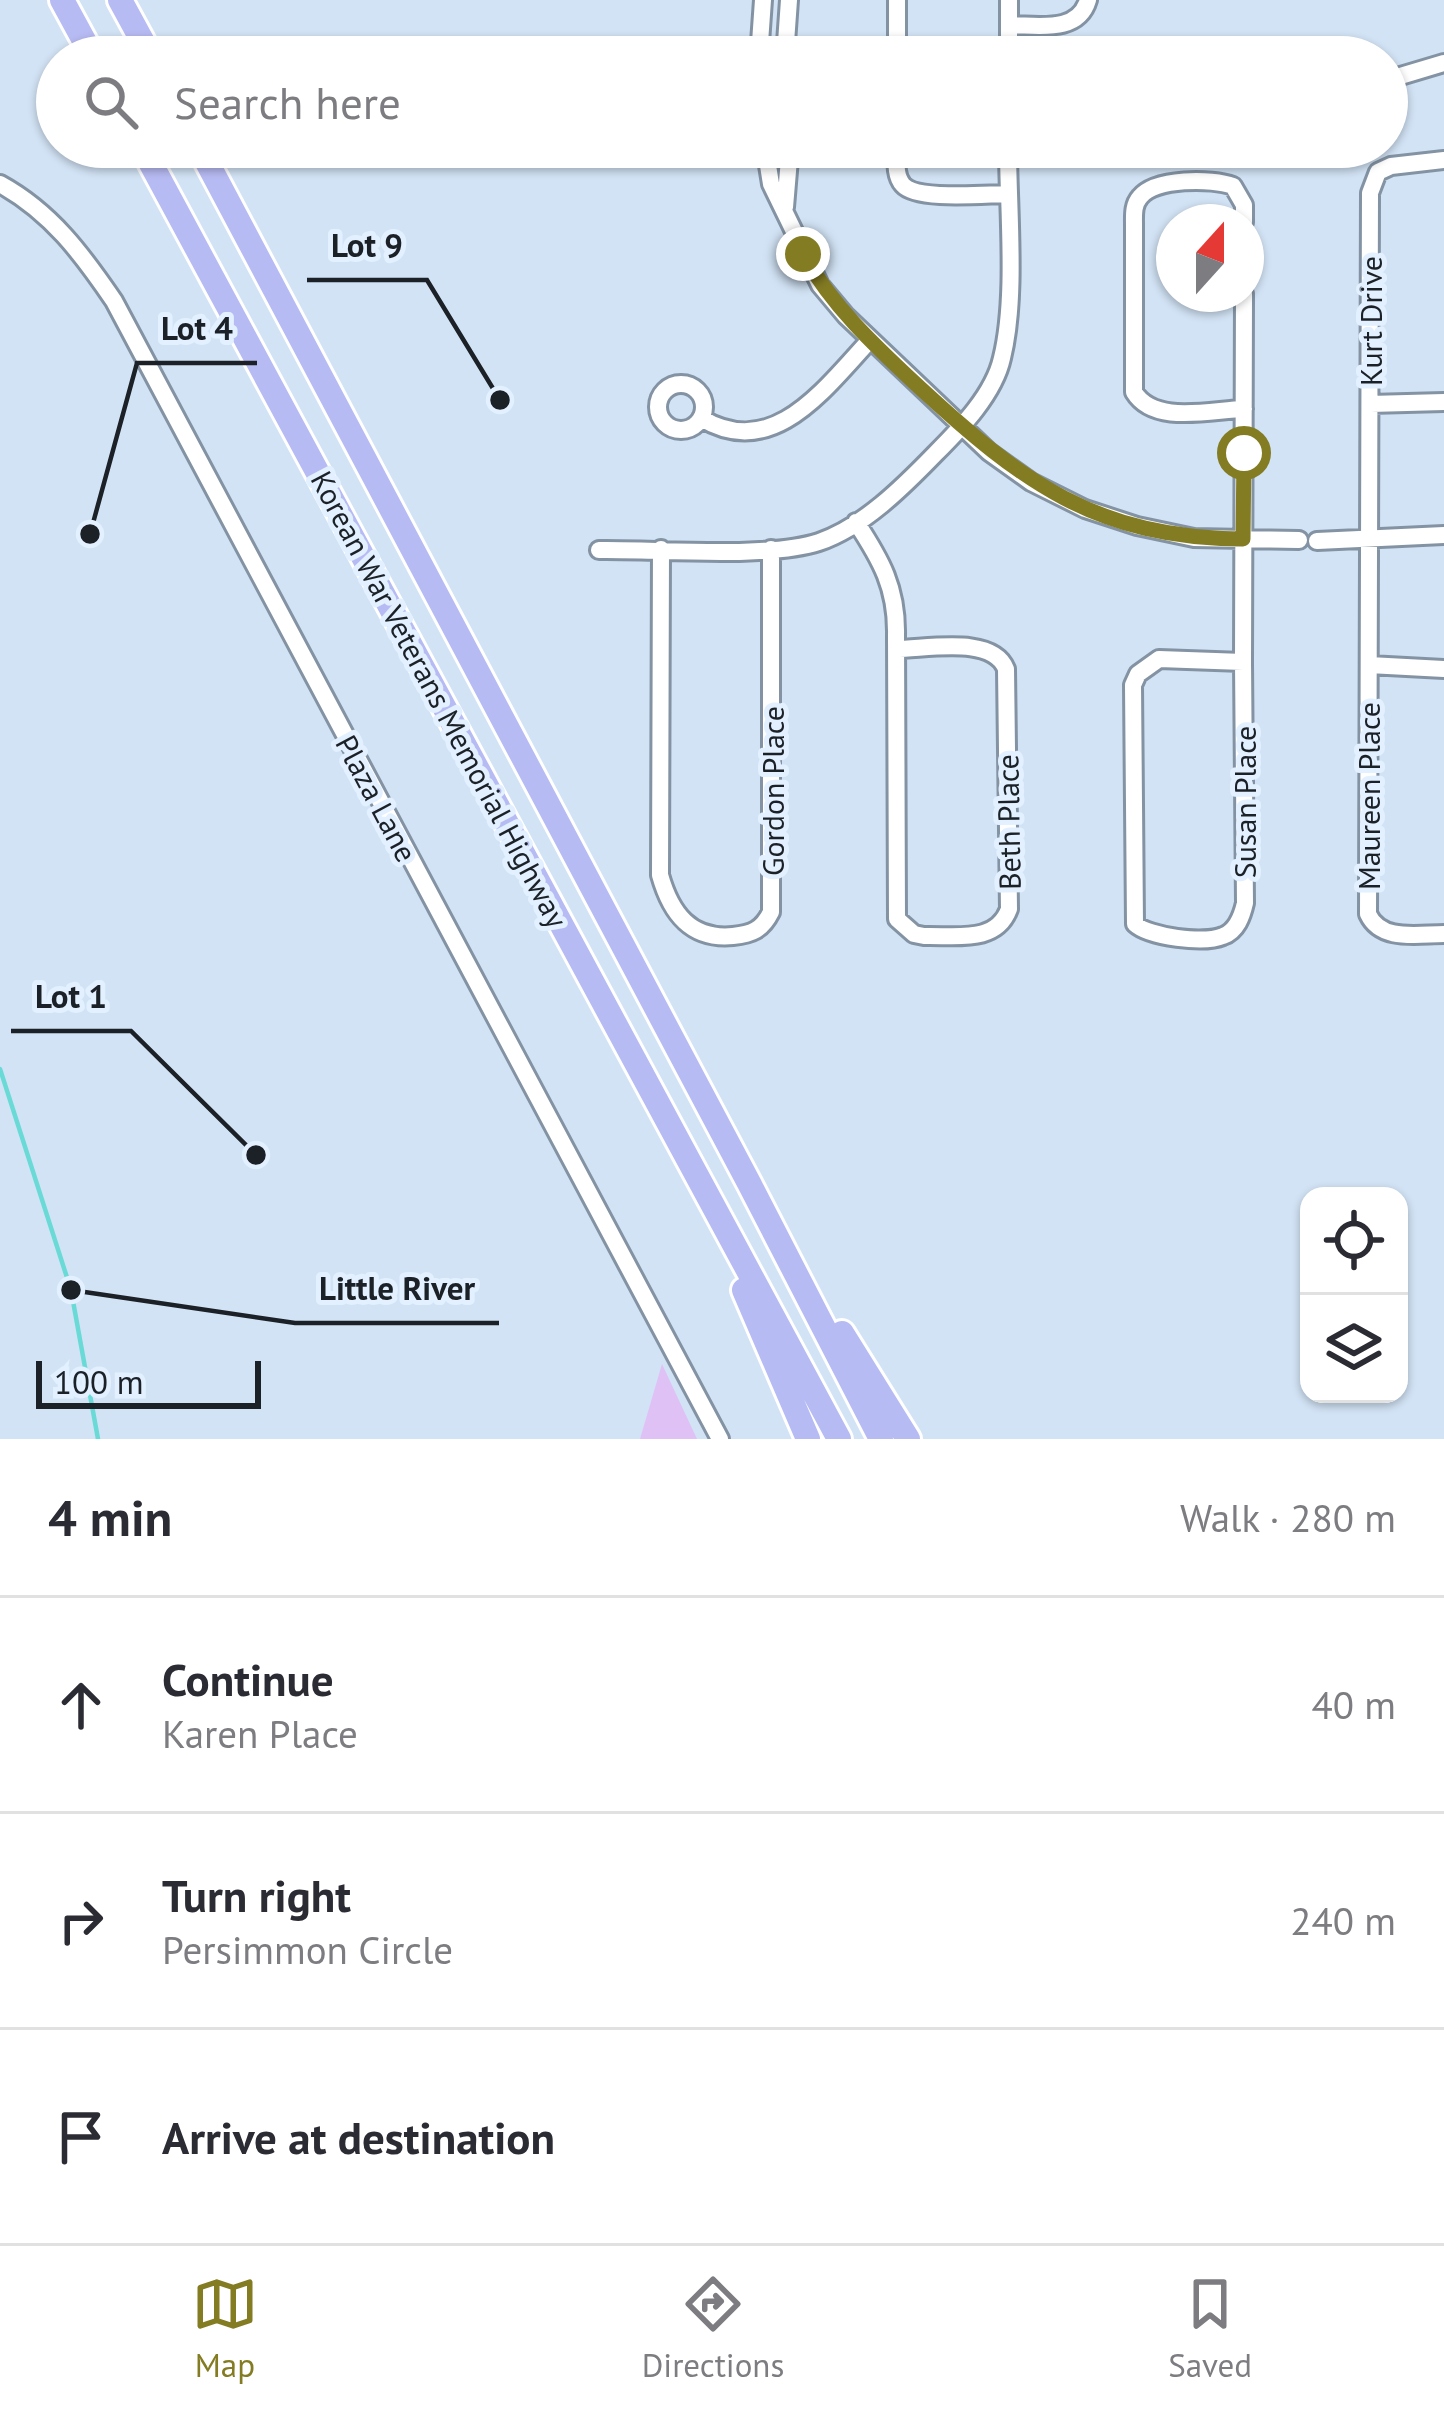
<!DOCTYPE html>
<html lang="en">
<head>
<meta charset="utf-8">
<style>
	body { margin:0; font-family:"PT Sans",sans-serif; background:#f7f7f7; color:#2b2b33 }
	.controls { position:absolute; right:36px; bottom:36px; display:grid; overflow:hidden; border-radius:24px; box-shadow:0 3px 9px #0004 }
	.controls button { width:108px; height:108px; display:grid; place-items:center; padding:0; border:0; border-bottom:3px solid #e1e1e2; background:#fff; color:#2b2b33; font:60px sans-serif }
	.compass { position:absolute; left:1156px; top:204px; width:108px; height:108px; border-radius:50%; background:#fff; box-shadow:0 3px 9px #0004; rotate:21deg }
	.scale { position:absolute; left:36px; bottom:30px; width:225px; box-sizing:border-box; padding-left:12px; border:6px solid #1b2127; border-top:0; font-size:33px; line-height:42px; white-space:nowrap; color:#1b2127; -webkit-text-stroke:9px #e2f0ff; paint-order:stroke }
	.stop { position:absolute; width:36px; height:36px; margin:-27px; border:9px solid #847c23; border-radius:50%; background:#fff }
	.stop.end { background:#847c23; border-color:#fff; box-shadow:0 3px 12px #0008 }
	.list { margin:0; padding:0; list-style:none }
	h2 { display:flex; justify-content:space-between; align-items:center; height:156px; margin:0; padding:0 48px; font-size:51px }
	h2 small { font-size:39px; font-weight:400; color:#7c7c81 }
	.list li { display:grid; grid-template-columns:78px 1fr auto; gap:36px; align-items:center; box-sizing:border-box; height:216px; padding:0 48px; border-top:3px solid #e1e1e2 }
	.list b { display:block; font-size:45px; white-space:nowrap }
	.list p { margin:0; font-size:39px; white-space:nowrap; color:#7c7c81 }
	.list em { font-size:39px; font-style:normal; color:#7c7c81 }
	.icon { flex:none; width:66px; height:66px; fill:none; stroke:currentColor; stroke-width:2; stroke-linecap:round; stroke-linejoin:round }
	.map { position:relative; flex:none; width:1444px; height:1439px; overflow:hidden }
	.search { position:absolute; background:#fff; box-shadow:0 3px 9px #0004; left:36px; right:36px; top:36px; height:132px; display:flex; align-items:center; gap:30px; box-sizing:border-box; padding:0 42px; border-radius:66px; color:#7c7c81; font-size:45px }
	.sheet { height:804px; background:#fff }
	nav { display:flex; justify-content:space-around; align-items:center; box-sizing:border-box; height:168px; border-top:3px solid #e1e1e2; background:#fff; font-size:33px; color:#7c7c81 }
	nav a { display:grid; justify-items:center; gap:6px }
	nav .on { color:#847c23 }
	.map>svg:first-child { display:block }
	.green { fill:#e0c1f6 }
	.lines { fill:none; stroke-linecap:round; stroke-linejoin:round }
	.stream { stroke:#6adad7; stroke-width:4.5 }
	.minor-casing { stroke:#8493a4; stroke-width:22 }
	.highway-casing { stroke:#fff; stroke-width:30 }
	.minor { stroke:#fff; stroke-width:16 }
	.highway { stroke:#b7bbf3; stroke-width:24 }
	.route { stroke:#847c23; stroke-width:15 }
	.labels { text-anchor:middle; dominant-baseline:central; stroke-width:10; stroke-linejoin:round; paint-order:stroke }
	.street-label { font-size:30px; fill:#1b2127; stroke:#e2f0ff }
	.leader { fill:none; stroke:#1b2127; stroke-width:4.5 }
	.callout-dot { fill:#1b2127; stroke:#e2f0ff; stroke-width:4.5 }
	.callout-label { font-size:33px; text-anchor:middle; font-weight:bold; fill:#1b2127; stroke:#e2f0ff; stroke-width:10; stroke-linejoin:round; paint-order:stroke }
</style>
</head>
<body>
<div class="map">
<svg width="1444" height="1439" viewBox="0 0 1444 1439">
	<rect width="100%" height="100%" fill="#d2e3f5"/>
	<!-- green -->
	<path class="green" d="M662,1364L697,1439H640Z"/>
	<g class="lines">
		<!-- stream -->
		<path class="stream" d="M0,1069L71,1290L98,1439"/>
		<defs>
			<path id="minor" d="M1009,25C1038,25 1078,34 1088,0
				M759,57L763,0
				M785,57L789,0
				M897,57V0
				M1009,57V0
				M1387,80L1444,63
				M765,147L771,184L820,285L846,316L989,452L1031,482L1085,509L1137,526L1194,538L1299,540
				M897,147C897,159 894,175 903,185C917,201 986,194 1008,194
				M1444,160L1391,166L1378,172L1370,193L1368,914C1381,942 1417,934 1444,934
				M0,184C51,212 82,254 114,301L720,1439
				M785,207L790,147
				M658 407a23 23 0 1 1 46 0a23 23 0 1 1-46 0Z
				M1370,404L1444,402
				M1244,409C1210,410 1154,425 1134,392V225C1134,215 1133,205 1140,197C1155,178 1212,178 1233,186L1244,205V222
				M701,418C773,462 825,388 870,340
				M856,522C881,560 897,588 896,635L897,919L914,934L924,936C956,935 996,944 1009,909L1006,669C993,635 927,649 896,649
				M1317,541L1444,535
				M661,549L660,875C671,914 691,940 733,936C752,934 762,930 771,912V549
				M599,550C658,549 766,559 819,542C863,527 903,487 935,454C961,428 994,394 1002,358C1017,297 1008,211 1008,147
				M1159,659L1243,662L1245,903C1242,916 1237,931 1223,936C1204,944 1149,937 1135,924L1133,685L1138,674Z
				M1243,662L1244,294
				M1369,665L1444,669"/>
			<path id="highway" d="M62,0L93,57
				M120,0L151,57
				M142,147L839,1439
				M199,147L749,1183L881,1439
				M744,1290L808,1439
				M842,1333L908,1439"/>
		</defs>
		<!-- minor casing -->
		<use href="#minor" class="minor-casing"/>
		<!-- highway casing -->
		<use href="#highway" class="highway-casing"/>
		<!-- minor -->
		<use href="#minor" class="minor"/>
		<!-- highway -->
		<use href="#highway" class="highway"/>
	</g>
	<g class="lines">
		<!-- route -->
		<path class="route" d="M803,254C833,307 874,345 918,386C1022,482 1096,538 1243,539L1244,453"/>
	</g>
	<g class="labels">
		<!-- street labels -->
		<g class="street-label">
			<text transform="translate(1370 321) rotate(-90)">Kurt Drive</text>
			<text transform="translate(440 699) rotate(62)">Korean War Veterans Memorial Highway</text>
			<text transform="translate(772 791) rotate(-90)">Gordon Place</text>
			<text transform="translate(1368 796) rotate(-90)">Maureen Place</text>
			<text transform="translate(377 798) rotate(62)">Plaza Lane</text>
			<text transform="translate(1244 802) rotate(-90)">Susan Place</text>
			<text transform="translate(1008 822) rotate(-91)">Beth Place</text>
		</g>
	</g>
	<!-- callouts -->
	<path class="leader" d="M500 400L427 280H307M90 534L137 363H257M256 1155L131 1031H11M71 1290L295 1323H499"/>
	<g class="callout-dot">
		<circle cx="500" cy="400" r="12"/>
		<circle cx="90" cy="534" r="12"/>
		<circle cx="256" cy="1155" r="12"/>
		<circle cx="71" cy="1290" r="12"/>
	</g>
	<g class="callout-label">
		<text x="367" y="257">Lot 9</text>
		<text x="197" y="340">Lot 4</text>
		<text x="71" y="1008">Lot 1</text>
		<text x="397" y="1300">Little River</text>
	</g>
</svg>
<div class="controls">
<button><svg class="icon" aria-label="locate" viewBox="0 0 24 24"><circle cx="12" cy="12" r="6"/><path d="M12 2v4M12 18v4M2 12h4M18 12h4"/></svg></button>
<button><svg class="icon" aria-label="layers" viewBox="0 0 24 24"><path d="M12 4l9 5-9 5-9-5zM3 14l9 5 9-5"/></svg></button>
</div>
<svg class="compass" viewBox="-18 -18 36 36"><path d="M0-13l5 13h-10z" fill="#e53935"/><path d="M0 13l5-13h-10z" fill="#7c7c81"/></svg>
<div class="scale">100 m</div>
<div class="stop" style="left:1244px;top:453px"></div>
<div class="stop end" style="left:803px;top:254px"></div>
<div class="search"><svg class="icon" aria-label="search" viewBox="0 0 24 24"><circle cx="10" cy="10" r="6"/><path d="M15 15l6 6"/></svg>Search here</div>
</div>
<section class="sheet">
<h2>4 min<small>Walk · 280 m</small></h2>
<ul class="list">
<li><svg class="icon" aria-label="ahead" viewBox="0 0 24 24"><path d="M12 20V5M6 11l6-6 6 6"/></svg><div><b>Continue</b><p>Karen Place</p></div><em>40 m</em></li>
<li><svg class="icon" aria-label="right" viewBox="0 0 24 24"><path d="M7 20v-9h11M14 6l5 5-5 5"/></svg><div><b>Turn right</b><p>Persimmon Circle</p></div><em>240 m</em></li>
<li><svg class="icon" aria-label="arrive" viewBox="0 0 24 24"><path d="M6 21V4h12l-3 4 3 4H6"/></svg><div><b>Arrive at destination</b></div></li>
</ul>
</section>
<nav>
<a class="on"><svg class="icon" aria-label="map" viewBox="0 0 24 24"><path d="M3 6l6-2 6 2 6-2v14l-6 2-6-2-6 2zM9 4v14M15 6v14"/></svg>Map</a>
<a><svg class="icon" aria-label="directions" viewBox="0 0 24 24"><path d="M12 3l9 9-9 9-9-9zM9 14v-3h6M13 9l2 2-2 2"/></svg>Directions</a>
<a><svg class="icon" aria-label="saved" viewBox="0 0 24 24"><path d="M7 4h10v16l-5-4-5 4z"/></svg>Saved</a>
</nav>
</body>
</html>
